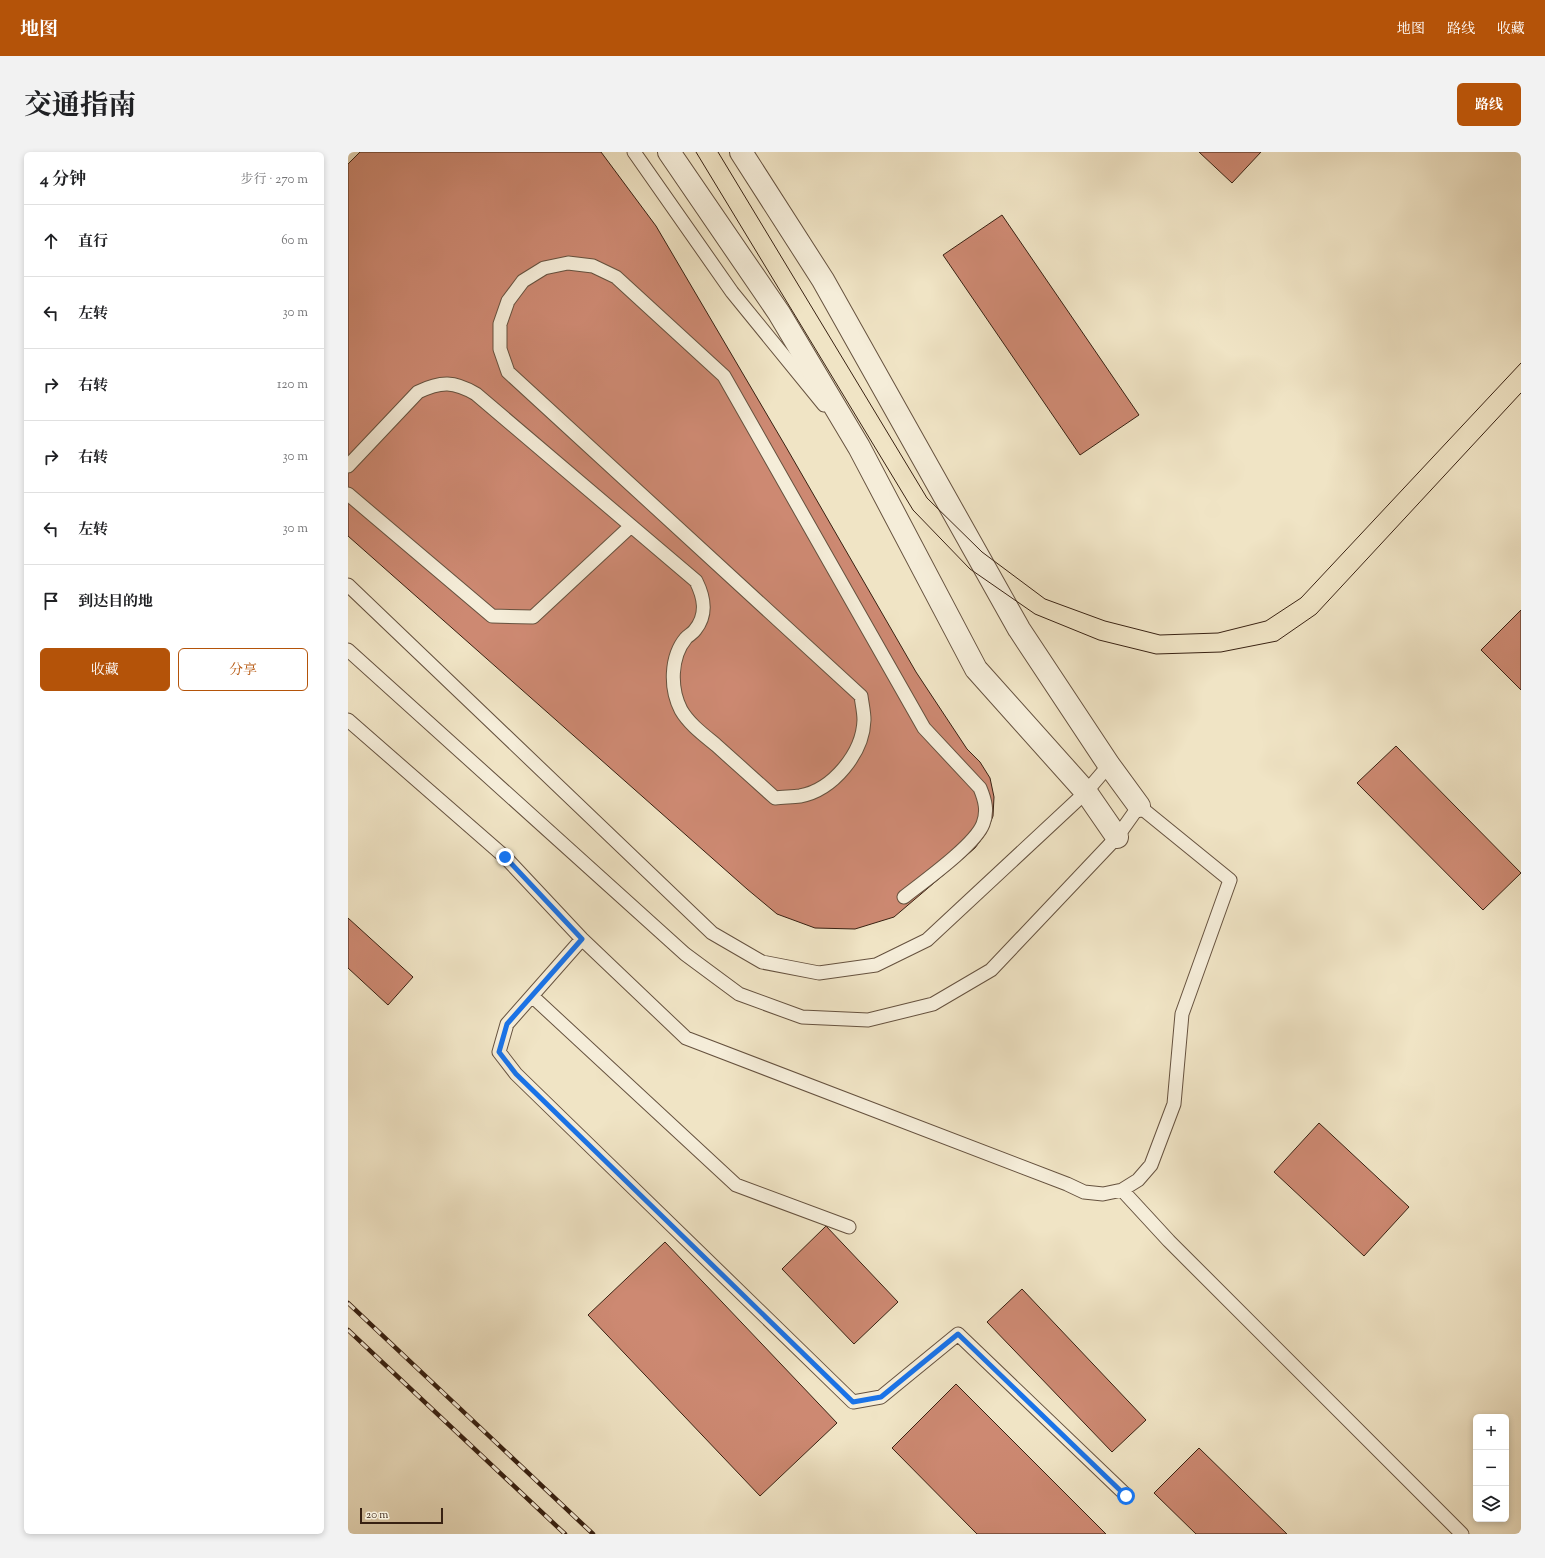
<!DOCTYPE html>
<html lang="zh">
<head>
<meta charset="utf-8">
<style>
	body { margin:0; font-family:"Sorts Mill Goudy","Noto Serif SC",serif; background:#f2f2f2; color:#202124 }
	.controls { position:absolute; right:12px; bottom:12px; display:grid; overflow:hidden; border-radius:6px; box-shadow:0 2px 6px #0003 }
	.controls button { width:36px; height:36px; display:grid; place-items:center; padding:0; border:0; border-bottom:1px solid #e0e0e0; background:#fff; color:#202124; font:20px sans-serif }
	.scale { position:absolute; left:12px; bottom:10px; width:83px; box-sizing:border-box; padding-left:4px; border:2px solid #382112; border-top:0; font-size:11px; line-height:14px; white-space:nowrap; color:#382112; -webkit-text-stroke:3px #f5edd9; paint-order:stroke }
	.stop { position:absolute; width:12px; height:12px; margin:-9px; border:3px solid #1a73e8; border-radius:50%; background:#fff }
	.stop.end { background:#1a73e8; border-color:#fff; box-shadow:0 1px 4px #0008 }
	.list { margin:0; padding:0; list-style:none }
	h2 { display:flex; justify-content:space-between; align-items:center; height:52px; margin:0; padding:0 16px; font-size:17px }
	h2 small { font-size:13px; font-weight:400; color:#757577 }
	.list li { display:grid; grid-template-columns:26px 1fr auto; gap:12px; align-items:center; box-sizing:border-box; height:72px; padding:0 16px; border-top:1px solid #e0e0e0 }
	.list b { display:block; font-size:15px; white-space:nowrap }
	.list em { font-size:13px; font-style:normal; color:#757577 }
	.actions { display:flex; gap:8px; padding:12px 16px }
	.actions a { flex:1; padding:9px 0; border:1px solid #b45309; border-radius:6px; text-align:center; font-size:14px; color:#b45309 }
	.actions .main { background:#b45309; color:#fff }
	.icon { flex:none; width:22px; height:22px; fill:none; stroke:currentColor; stroke-width:2; stroke-linecap:round; stroke-linejoin:round }
	.map { position:relative; flex:none; width:1173px; height:1382px; overflow:hidden; border-radius:6px }
	header { display:flex; align-items:center; gap:24px; box-sizing:border-box; height:56px; padding:0 20px; background:#b45309; color:#fff }
	header strong { font-size:19px }
	nav { display:flex; gap:22px; margin-inline-start:auto; font-size:14px }
	.intro { display:flex; align-items:center; justify-content:space-between; box-sizing:border-box; height:96px; padding:0 24px }
	h1 { margin:0; font-size:28px }
	.button { padding:10px 18px; border-radius:6px; background:#b45309; color:#fff; font-size:14px; font-weight:700 }
	main { display:flex; gap:24px; padding:0 24px }
	aside { flex:1; background:#fff; border-radius:6px; box-shadow:0 2px 6px #0003 }
	.map>svg:first-child { display:block }
	.building { fill:#cd8972; stroke:#382112 }
	.lines { fill:none; stroke-linecap:round; stroke-linejoin:round }
	.service-casing { stroke:#66523f; stroke-width:15 }
	.tertiary-casing { stroke:#66523f; stroke-width:24 }
	.service { stroke:#f5edd9; stroke-width:13 }
	.tertiary { stroke:#f5edd9; stroke-width:22 }
	.tram { stroke:#382112; stroke-width:1 }
	.rail-casing { stroke:#382112; stroke-width:4.5 }
	.rail { stroke:#f5edd9; stroke-width:3; stroke-dasharray:9; stroke-linecap:butt }
	.route { stroke:#1a73e8; stroke-width:5 }
</style>
</head>
<body>
<header>
<strong>地图</strong>
<nav><a>地图</a><a>路线</a><a>收藏</a></nav>
</header>
<div class="intro"><h1>交通指南</h1><a class="button">路线</a></div>
<main>
<aside>
<h2>4 分钟<small>步行 · 270 m</small></h2>
<ul class="list">
<li><svg class="icon" aria-label="ahead" viewBox="0 0 24 24"><path d="M12 20V5M6 11l6-6 6 6"/></svg><div><b>直行</b></div><em>60 m</em></li>
<li><svg class="icon" aria-label="left" viewBox="0 0 24 24"><path d="M17 20v-9H6M10 6l-5 5 5 5"/></svg><div><b>左转</b></div><em>30 m</em></li>
<li><svg class="icon" aria-label="right" viewBox="0 0 24 24"><path d="M7 20v-9h11M14 6l5 5-5 5"/></svg><div><b>右转</b></div><em>120 m</em></li>
<li><svg class="icon" aria-label="right" viewBox="0 0 24 24"><path d="M7 20v-9h11M14 6l5 5-5 5"/></svg><div><b>右转</b></div><em>30 m</em></li>
<li><svg class="icon" aria-label="left" viewBox="0 0 24 24"><path d="M17 20v-9H6M10 6l-5 5 5 5"/></svg><div><b>左转</b></div><em>30 m</em></li>
<li><svg class="icon" aria-label="arrive" viewBox="0 0 24 24"><path d="M6 21V4h12l-3 4 3 4H6"/></svg><div><b>到达目的地</b></div></li>
</ul>
<div class="actions"><a class="main">收藏</a><a>分享</a></div>
</aside>
<div class="map">
<svg width="1173" height="1382" viewBox="0 0 1173 1382">
	<rect width="100%" height="100%" fill="#f0e4c5"/>
	<filter id="stains"><feTurbulence type="fractalNoise" baseFrequency=".005" numOctaves="4"/><feColorMatrix values="0 0 0 0 .2 0 0 0 0 .09 0 0 0 0 .02 0 0 0 .5 -.17"/></filter>
	<radialGradient id="worn" r=".72"><stop offset=".6" stop-color="#630" stop-opacity="0"/><stop offset="1" stop-color="#630" stop-opacity=".3"/></radialGradient>
	<!-- building -->
	<path class="building" d="M12,0H253L308,74L438,295L568,520L619,597L632,610L642,626L646,645L645,664L638,681L627,696L546,765L507,777L467,776L429,762L399,737L0,384V12Z
		M851,0H913L884,31Z
		M654,63L791,263L732,303L595,103Z
		M1173,458V538L1133,498Z
		M1048,594L1173,721L1135,758L1009,631Z
		M0,766L65,825L40,853L0,816Z
		M971,971L1061,1055L1016,1104L926,1020Z
		M478,1074L550,1150L506,1192L434,1117Z
		M317,1090L489,1271L412,1344L240,1163Z
		M674,1137L798,1268L764,1300L639,1170Z
		M608,1232L758,1382H629L544,1296Z
		M851,1296L939,1382H848L806,1341Z"/>
	<g class="lines">
		<defs>
			<path id="service" d="M286,0L384,140L476,253
				M0,314L70,240C93,229 106,229 128,242L348,429C356,445 360,462 347,478C345,481 341,483 338,486C322,505 322,537 333,558C341,572 356,583 368,593C388,611 407,628 427,646C435,645 444,645 452,644C485,638 515,601 516,568C516,560 514,552 513,544L160,220L152,197V172L160,149L175,129L196,116L220,111L245,114L268,125L376,224L576,576L632,636C637,648 640,659 635,672C627,693 575,730 556,745
				M0,342L144,464L185,465L283,374
				M0,433L364,781L414,810L471,821L528,813L579,788L738,640L761,613
				M0,498L337,802L391,842L454,865L520,868L585,852L643,818L769,685L791,654L882,728L834,862L826,952L803,1013L790,1028L774,1038L755,1042L736,1040L719,1032L338,886L234,787L157,705L0,568
				M234,787L159,872L151,900L168,922L505,1250L533,1245L610,1182L778,1343
				M184,844L388,1033L501,1075
				M774,1038L821,1089L1114,1382"/>
			<path id="tertiary" d="M321,0L431,161L511,295L628,517L738,640L769,685
				M393,0L475,128L671,477L761,613L791,654"/>
		</defs>
		<!-- service casing -->
		<use href="#service" class="service-casing"/>
		<!-- tertiary casing -->
		<use href="#tertiary" class="tertiary-casing"/>
		<!-- service -->
		<use href="#service" class="service"/>
		<!-- tertiary -->
		<use href="#tertiary" class="tertiary"/>
		<!-- tram -->
		<path class="tram" d="M348,0L565,358L622,417L687,462L751,488L808,502L873,500L929,489L968,462L1173,241
			M370,0L579,346L634,400L697,447L757,469L812,483L870,481L918,469L953,446L1173,211"/>
		<defs>
			<path id="rail" d="M0,1151L245,1382
				M0,1178L217,1382"/>
		</defs>
		<!-- rail casing -->
		<use href="#rail" class="rail-casing"/>
		<!-- rail -->
		<use href="#rail" class="rail"/>
	</g>
	<g class="lines">
		<!-- route -->
		<path class="route" d="M157,705L234,787L159,872L151,900L168,922L505,1250L533,1245L610,1182L778,1344"/>
	</g>
	<rect width="100%" height="100%" filter="url(#stains)"/>
	<rect width="100%" height="100%" fill="url(#worn)"/>
</svg>
<div class="controls">
<button>+</button>
<button>−</button>
<button><svg class="icon" aria-label="layers" viewBox="0 0 24 24"><path d="M12 4l9 5-9 5-9-5zM3 14l9 5 9-5"/></svg></button>
</div>
<div class="scale">20 m</div>
<div class="stop" style="left:778px;top:1344px"></div>
<div class="stop end" style="left:157px;top:705px"></div>
</div>
</main>
</body>
</html>
